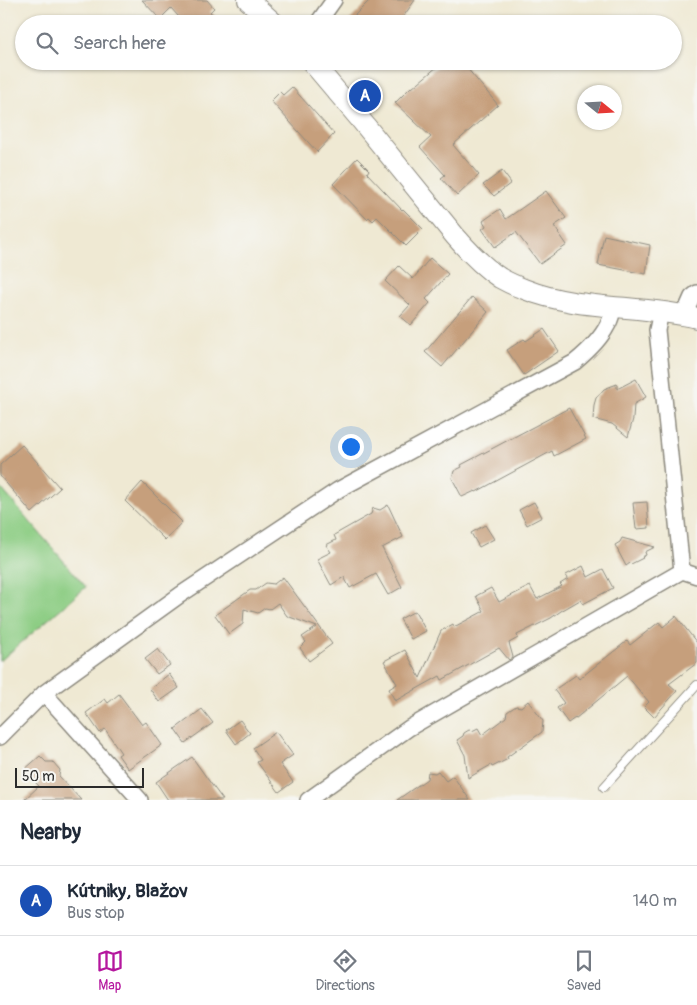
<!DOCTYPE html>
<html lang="en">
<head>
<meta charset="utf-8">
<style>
	body { margin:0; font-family:Pangolin,sans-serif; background:#f6f6f7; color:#1f2937 }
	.compass { position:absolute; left:577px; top:85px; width:45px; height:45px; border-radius:50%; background:#fff; box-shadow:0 1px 4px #0004; rotate:108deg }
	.scale { position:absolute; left:15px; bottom:12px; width:129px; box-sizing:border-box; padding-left:5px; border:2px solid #2b2b2b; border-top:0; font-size:14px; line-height:18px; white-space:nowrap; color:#2b2b2b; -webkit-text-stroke:4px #f6f6f2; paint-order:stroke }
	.you { position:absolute; left:350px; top:446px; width:18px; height:18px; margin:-12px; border:4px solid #fff; border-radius:50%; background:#1a73e8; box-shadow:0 0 0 8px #1a73e833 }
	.badge { display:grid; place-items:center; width:32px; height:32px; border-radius:50%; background:#b5179e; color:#fff; font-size:16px; font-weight:700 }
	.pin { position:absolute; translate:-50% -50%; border:2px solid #fff; box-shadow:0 1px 5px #0006 }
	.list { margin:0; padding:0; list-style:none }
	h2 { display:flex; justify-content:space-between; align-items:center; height:65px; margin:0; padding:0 20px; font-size:21px }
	h2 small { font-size:16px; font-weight:400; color:#747a83 }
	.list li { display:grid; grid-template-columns:32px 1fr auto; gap:15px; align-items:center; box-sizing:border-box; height:70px; padding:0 20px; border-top:1px solid #e0e1e3 }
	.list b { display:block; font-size:19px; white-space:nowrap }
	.list p { margin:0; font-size:16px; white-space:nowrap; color:#747a83 }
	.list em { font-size:16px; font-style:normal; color:#747a83 }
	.icon { flex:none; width:28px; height:28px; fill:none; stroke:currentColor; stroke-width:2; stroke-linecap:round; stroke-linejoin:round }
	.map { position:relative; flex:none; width:697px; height:800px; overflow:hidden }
	.search { position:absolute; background:#fff; box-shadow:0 1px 4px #0004; left:15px; right:15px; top:15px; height:55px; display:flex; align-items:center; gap:12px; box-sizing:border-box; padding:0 18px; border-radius:28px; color:#747a83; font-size:19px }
	.sheet { height:135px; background:#fff }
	nav { display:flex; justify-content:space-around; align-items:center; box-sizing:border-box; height:70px; border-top:1px solid #e0e1e3; background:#fff; font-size:14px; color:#747a83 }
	nav a { display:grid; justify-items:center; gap:2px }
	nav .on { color:#b5179e }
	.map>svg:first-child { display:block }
	.green { fill:#8dcd84; stroke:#5c7c58 }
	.building { fill:#c69f7b }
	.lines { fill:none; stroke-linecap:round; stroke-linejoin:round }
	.lane-casing { stroke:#8d8a7f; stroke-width:10 }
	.street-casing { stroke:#8d8a7f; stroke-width:18 }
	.secondary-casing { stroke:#8d8a7f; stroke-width:22 }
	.lane { stroke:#fff; stroke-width:8 }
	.street { stroke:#fff; stroke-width:15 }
	.secondary { stroke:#fff; stroke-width:20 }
</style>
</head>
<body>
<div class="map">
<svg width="697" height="800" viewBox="0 0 697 800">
	<rect width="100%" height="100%" fill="#f6f6f2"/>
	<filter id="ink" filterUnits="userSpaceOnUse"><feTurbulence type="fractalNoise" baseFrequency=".02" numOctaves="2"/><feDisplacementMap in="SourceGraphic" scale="10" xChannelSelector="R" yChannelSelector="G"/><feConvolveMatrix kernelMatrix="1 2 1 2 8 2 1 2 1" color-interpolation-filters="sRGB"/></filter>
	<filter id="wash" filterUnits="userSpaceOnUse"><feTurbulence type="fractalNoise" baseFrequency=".0096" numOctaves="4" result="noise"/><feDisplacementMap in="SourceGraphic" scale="20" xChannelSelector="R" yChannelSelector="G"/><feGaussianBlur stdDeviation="1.12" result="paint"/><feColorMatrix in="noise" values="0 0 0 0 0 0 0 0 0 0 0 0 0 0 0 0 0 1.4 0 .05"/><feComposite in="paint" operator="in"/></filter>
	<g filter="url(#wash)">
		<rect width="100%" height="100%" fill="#efe9d3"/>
		<!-- green -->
		<path class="green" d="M0,487L86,587L0,661Z"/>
		<g id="blocks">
			<!-- building -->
			<path class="building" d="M142,0H207L214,8L210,12L225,24H185L171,8L160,19Z
				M370,0H415L398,24H346Z
				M444,61H461L498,105L453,145L479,175L457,196L441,178L445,175L420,147L431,137L395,103L411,87L412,88Z
				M292,87L334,134L317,152L271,101L280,92L283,95Z
				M357,158L369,170L367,173L402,210L403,209L423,229L406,246L377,217L373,221L369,217L367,219L333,184Z
				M502,171L511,183L494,196L483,185Z
				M546,191L566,218L554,226L567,245L540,264L516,232L495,247L482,229L486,226L483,221L500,209L506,219Z
				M604,235L650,245L646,274L598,265Z
				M430,258L448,274L426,299L430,303L411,325L400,316L410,305L385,281L399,266L413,279Z
				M472,297L488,312L442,367L425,352Z
				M544,329L559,351L524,375L507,350L524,339L526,341Z
				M636,379L646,397L634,404L633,419L628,437L612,424L593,419L594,405L596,398L604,389L617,384V389Z
				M569,408L586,439L554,456L552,451L476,492L475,491L462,497L452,478L454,471L462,467L461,465Z
				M22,445L60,488L32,513L0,476V465Z
				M142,482L182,522L165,540L125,501Z
				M534,502L542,517L527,525L519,510Z
				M647,502L649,528L636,529L633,503Z
				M388,505L403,537L382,548L402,587L388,595L376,574L350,588L344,577L331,585L317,559L331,552L326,545L336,540L334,535L371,514L373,508L380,510Z
				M485,525L494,539L479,547L471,533Z
				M622,538L655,547L645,552L646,555L642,557L643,558L631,564L630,563L626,566L615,545L620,542Z
				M583,566L588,577L603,569L613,588L583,604L580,600L561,611L551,618L517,635L518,638L509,643L513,657L509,660L499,648L442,680L440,676L395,701L389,689L397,684L384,661L405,650L420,678L441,631L453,624L454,627L484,611L476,596L491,588L499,602L530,586L537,599L562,586L560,584L568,579L566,575Z
				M283,577L332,644L309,661L300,648L306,642L302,637L317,627L287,616L278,603L270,609L265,608L258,613L244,609L243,624L229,634L215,615L250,590H256L266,583L274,584Z
				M415,611L426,631L411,639L400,619Z
				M676,616L697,643V663L669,684L677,691L654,717L644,707L649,702L627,676L575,719V718L568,723L557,708L564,703L554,690L576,675L579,679L627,641L630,645L659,622L663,627Z
				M158,649L170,665L157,674L145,659Z
				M169,674L179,688L159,702L150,689Z
				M119,694L142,725L146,722L162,745L128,769L118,755L121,753L105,729L100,733L86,713L105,699L108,703Z
				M528,701L543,721L542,732L507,757L508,759L492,767L491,765L468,778L465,755L457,740L463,736L464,733L469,730L472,731L478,728L482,735L506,717L507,712L516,706L521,707Z
				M202,709L213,723L185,743L175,729Z
				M240,720L250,733L236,744L226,730Z
				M276,732L293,755L280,764L293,782L279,792L257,762L261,760L253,748Z
				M40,756L46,762H53L60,770L59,776L81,800H24L39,786L24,770Z
				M192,757L209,781L223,800H168L156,782Z
				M438,771L446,781L453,776L470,800H397L427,779L428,772L435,773Z"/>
		</g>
	</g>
	<g filter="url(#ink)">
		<use href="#blocks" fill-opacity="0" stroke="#8d8a7f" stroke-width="1"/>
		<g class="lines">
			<defs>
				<path id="lane" d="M604,787L697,685"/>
				<path id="street" d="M317,24L334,0
					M661,312L657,330L682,571L697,576
					M684,315L692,297L697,293
					M44,693L140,800
					M0,737L44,693L180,595L338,490L575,362C587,352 600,340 607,326C611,320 612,313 614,307
					M308,800L409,728L682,571"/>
				<path id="secondary" d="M248,0L275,24
					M311,61L360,119L455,236C468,251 482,266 500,278C507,282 516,286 524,289C579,311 640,304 697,318"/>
			</defs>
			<!-- lane casing -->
			<use href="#lane" class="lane-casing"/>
			<!-- street casing -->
			<use href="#street" class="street-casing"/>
			<!-- secondary casing -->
			<use href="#secondary" class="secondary-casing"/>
			<!-- lane -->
			<use href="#lane" class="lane"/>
			<!-- street -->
			<use href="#street" class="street"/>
			<!-- secondary -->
			<use href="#secondary" class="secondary"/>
		</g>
	</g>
</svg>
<svg class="compass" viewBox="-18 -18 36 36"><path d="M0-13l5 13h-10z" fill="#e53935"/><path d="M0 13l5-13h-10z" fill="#747a83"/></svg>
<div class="scale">50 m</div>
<div class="you"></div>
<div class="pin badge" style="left:365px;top:96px;background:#1a4fb4">A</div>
<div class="search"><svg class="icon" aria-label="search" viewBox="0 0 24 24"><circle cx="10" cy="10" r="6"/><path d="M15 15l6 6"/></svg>Search here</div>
</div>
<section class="sheet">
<h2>Nearby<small></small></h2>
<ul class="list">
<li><span class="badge" style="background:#1a4fb4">A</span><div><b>Kútniky, Blažov</b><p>Bus stop</p></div><em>140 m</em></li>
</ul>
</section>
<nav>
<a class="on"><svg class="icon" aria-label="map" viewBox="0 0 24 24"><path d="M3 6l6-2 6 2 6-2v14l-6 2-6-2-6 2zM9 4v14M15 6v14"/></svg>Map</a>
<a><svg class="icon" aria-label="directions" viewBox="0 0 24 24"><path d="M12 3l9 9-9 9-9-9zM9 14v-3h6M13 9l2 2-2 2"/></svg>Directions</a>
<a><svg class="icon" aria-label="saved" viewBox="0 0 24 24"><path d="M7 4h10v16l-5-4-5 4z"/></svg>Saved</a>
</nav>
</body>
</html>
